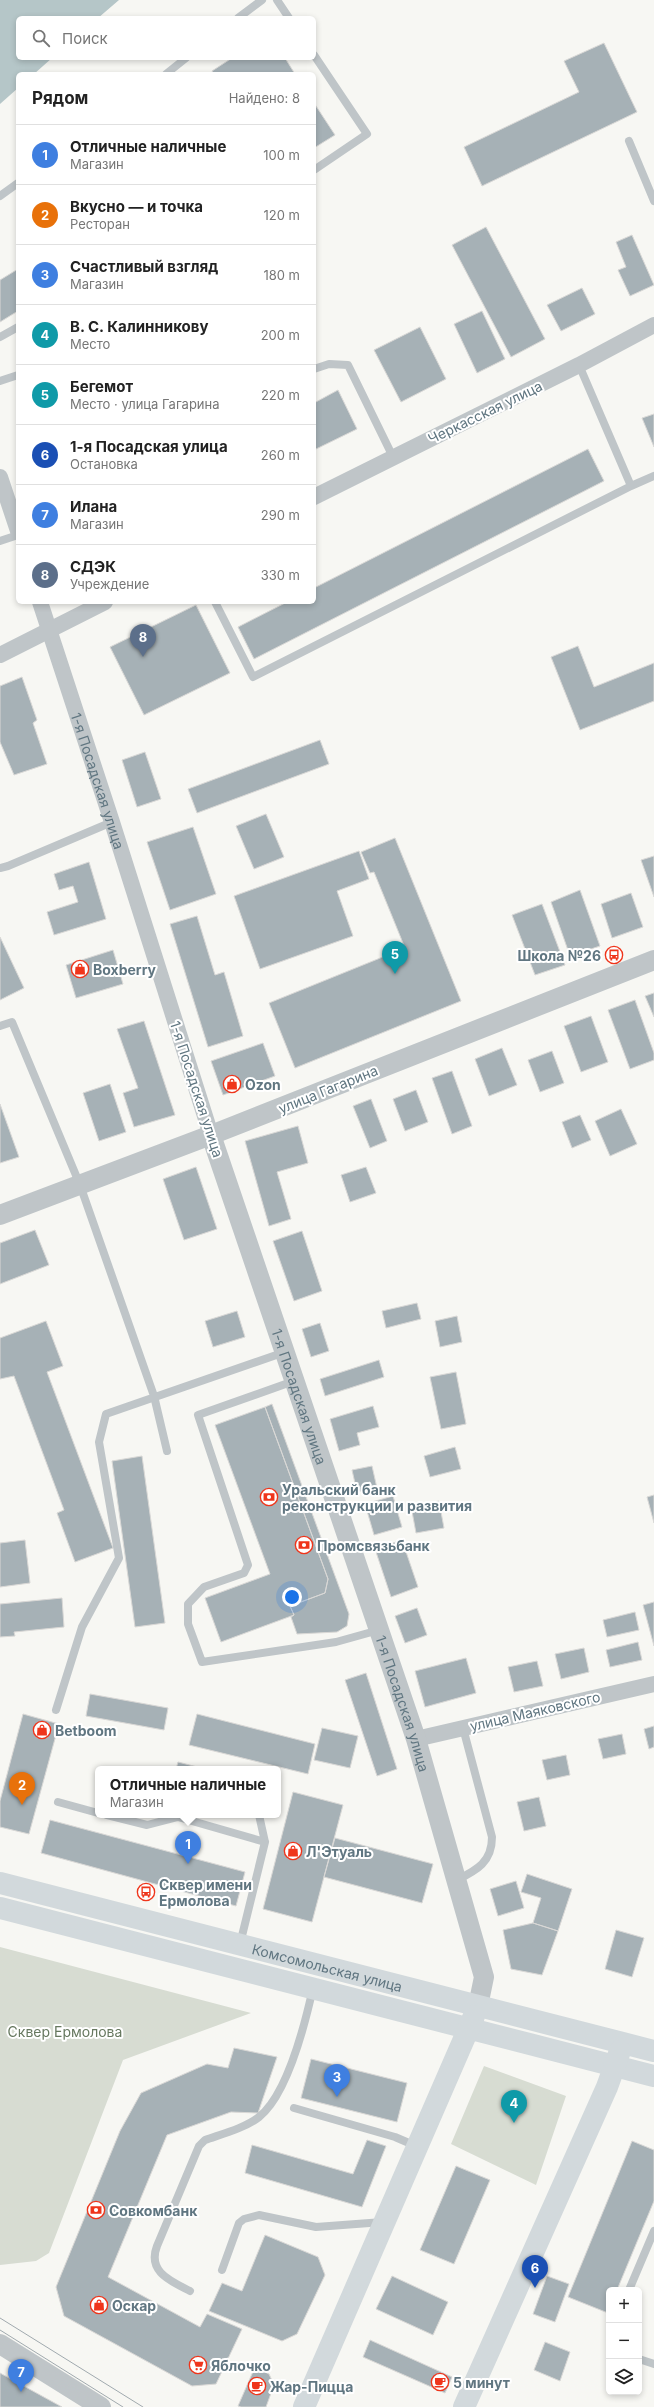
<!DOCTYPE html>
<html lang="ru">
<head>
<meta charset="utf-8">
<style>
	body { margin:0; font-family:Inter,sans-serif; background:#f6f6f6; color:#222 }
	.controls { position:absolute; right:12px; bottom:12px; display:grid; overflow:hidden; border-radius:6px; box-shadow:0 2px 6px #0003 }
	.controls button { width:36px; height:36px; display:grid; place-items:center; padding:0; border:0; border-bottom:1px solid #e0e0e0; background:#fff; color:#222; font:20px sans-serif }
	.you { position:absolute; left:292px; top:1597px; width:14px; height:14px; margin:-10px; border:3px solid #fff; border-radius:50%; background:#1a73e8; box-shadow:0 0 0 6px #1a73e833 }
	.badge { display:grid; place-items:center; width:26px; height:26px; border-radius:50%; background:#b45309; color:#fff; font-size:13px; font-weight:700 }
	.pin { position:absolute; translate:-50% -33px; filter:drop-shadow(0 1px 2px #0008) }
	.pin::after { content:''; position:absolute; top:21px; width:14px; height:12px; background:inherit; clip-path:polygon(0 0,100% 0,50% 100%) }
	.popup { position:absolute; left:95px; top:1766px; width:186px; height:52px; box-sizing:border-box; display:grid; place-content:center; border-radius:6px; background:#fff; filter:drop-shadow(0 1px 3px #0005); font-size:13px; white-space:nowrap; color:#767676 }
	.popup b { font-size:15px; color:#222 }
	.popup::after { content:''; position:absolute; left:50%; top:100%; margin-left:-8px; border:8px solid transparent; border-top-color:#fff }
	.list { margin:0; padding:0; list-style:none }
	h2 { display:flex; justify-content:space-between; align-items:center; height:52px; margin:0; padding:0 16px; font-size:17px }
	h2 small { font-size:13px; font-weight:400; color:#767676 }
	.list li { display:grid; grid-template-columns:26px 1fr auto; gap:12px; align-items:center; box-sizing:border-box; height:60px; padding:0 16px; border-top:1px solid #e0e0e0 }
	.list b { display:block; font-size:15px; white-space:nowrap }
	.list p { margin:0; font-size:13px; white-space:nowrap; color:#767676 }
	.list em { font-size:13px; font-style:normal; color:#767676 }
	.icon { flex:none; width:22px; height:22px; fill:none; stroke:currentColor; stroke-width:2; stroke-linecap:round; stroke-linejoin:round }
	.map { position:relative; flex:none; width:654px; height:2407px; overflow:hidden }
	.search { position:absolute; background:#fff; box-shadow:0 2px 6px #0003; left:16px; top:16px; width:300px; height:44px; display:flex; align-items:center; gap:10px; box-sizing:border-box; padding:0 14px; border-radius:6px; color:#767676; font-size:15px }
	.panel { position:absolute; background:#fff; box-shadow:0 2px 6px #0003; left:16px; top:72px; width:300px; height:532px; border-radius:6px }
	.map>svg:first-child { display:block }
	.green { fill:#d7dcd2 }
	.water { fill:#b5c6c8 }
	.building { fill:#a6b1b6; stroke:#d9d8d6 }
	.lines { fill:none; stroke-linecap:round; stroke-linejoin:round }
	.service { stroke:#bfc5c8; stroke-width:8 }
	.minor { stroke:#bfc5c8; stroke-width:16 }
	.tertiary { stroke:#bfc5c8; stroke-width:20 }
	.primary { stroke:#d2d9dc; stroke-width:22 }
	.tram { stroke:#a0a9ae; stroke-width:1 }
	.labels { text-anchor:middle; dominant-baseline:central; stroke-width:4; stroke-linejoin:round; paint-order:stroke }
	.street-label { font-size:14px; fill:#607681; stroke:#fff }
	.poi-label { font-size:14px; font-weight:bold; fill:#607681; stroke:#fff; text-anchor:start }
	.park-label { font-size:14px; fill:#66785f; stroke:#fff }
</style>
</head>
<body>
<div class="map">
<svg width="654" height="2407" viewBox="0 0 654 2407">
	<rect width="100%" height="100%" fill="#f7f7f3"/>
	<!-- green -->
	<path class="green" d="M0,1947L251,2013L123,2060L49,2253L36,2261L0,2265Z
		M484,2066L566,2096L536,2185L451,2144Z"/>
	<!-- water -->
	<path class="water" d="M0,0H119L98,18H18V58H52L34,74H18V88L0,104Z"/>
	<!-- building -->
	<path class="building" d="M604,43L637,112L482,186L464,147L579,92L564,61Z
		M232,58H285L295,74H214L212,71Z
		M314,103L335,135L314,148Z
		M486,227L545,339L511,357L452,245Z
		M632,235L654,285L630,296L618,270L626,267L616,242Z
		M18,269V311L0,322V280Z
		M582,288L595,314L561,331L547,305Z
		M482,311L505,359L477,373L454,324Z
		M420,327L446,379L401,402L374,350Z
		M338,390L357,429L314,450V403Z
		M654,414V447L642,418Z
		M588,449L604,481L254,659L238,627L287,602H314V588Z
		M196,605L230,673L144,715L110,647Z
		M578,646L594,687L654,663V701L580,730L551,657Z
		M22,677L37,720L33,723L47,764L14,775L0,742V686Z
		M320,740L329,764L197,813L188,789Z
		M145,752L161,799L137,807L122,760Z
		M266,814L284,857L254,869L236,826Z
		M193,827L216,894L170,910L147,842Z
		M395,838L461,1001L295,1068L269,1003L405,948L374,872L370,873L361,852Z
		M359,851L369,879L337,891L353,936L260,969L234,896Z
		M654,856V897L641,860Z
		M89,862L106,919L54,935L47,912L78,902L73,886L59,890L54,874Z
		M580,890L600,946L570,956L551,902Z
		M631,893L643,927L612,938L601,904Z
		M542,904L565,965L535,975L512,915Z
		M197,916L215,975L224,972L243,1036L208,1047L170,924Z
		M0,937L24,988L0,1000Z
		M113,950L123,984L76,998L66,965Z
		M654,993V1017L645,996Z
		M635,1000L654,1053V1060L630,1069L608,1010Z
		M591,1016L608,1062L581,1072L564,1026Z
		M144,1021L175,1115L134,1127L123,1093L138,1088L117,1029Z
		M263,1043L275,1076L223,1095L211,1061Z
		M502,1048L517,1085L489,1096L475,1059Z
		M552,1051L564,1083L540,1092L528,1060Z
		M452,1071L472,1126L452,1134L432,1078Z
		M110,1084L126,1132L99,1141L83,1093Z
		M416,1090L428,1122L405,1131L393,1099Z
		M371,1099L387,1141L370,1148L353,1106Z
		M0,1104L19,1157L0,1163Z
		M621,1109L637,1144L610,1156L595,1121Z
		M580,1115L591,1140L572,1148L562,1122Z
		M298,1126L308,1163L277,1172L291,1219L269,1226L245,1141Z
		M196,1167L217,1229L184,1240L163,1179Z
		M366,1167L376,1193L350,1202L341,1175Z
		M35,1230L49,1265L0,1284V1243Z
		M302,1231L322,1291L294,1301L273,1241Z
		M417,1303L421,1319L386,1328L382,1311Z
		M237,1311L245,1337L213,1347L205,1321Z
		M457,1316L462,1342L440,1347L435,1321Z
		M46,1321L63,1366L47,1372L113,1548L75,1562L57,1513L64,1510L14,1376L0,1379V1338Z
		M320,1323L329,1351L311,1357L302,1329Z
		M379,1360L384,1377L325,1396L320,1379Z
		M456,1372L466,1424L441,1429L430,1377Z
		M272,1404L349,1614L347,1626L337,1632L297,1634L291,1617L294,1615L290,1606L325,1593L328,1579L265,1407Z
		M373,1406L379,1427L357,1433L360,1445L339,1451L330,1419Z
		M265,1407L328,1579L325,1593L290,1606L294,1615L221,1642L205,1598L270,1574L215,1425Z
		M455,1447L461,1469L430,1477L424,1456Z
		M142,1456L165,1623L135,1627L112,1461Z
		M372,1466L377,1488L357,1492L352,1470Z
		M654,1495V1523L647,1497Z
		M393,1496L402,1527L374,1535L365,1504Z
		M439,1501L444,1528L416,1533L411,1506Z
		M25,1540L30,1583L0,1587V1543Z
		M402,1540L418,1587L391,1597L375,1549Z
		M62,1598L64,1627L14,1632L15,1636L0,1637V1604Z
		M654,1602V1646L643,1605Z
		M417,1608L427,1635L405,1643L395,1616Z
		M635,1612L639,1630L607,1637L603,1620Z
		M638,1642L642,1660L610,1667L606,1650Z
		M584,1648L589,1672L561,1679L555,1654Z
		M466,1658L476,1693L425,1707L415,1671Z
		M537,1661L543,1686L514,1692L508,1667Z
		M366,1673L397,1769L377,1776L345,1680Z
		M90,1694L168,1708L164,1730L86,1716Z
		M23,1714L59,1724L29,1834L0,1827V1801Z
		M197,1714L315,1744L308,1774L189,1745Z
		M654,1726V1747L649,1749L644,1729Z
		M322,1728L358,1736L350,1768L314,1760Z
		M622,1734L626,1754L603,1759L598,1739Z
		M566,1755L570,1775L547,1780L542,1760Z
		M178,1762L205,1769H176Z
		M293,1792L343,1805L312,1922L263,1909Z
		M539,1797L546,1826L524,1831L517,1802Z
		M50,1820L245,1872L236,1906L41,1853Z
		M335,1838L433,1864L422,1903L324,1877Z
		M527,1874L572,1889L558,1931L533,1923L541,1898L521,1892Z
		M516,1881L524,1908L498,1916L490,1889Z
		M533,1923L558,1931L542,1975L511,1969L503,1930Z
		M616,1930L644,1938L632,1977L605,1969Z
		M234,2048L277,2057L258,2113L231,2112L167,2135L108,2277L200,2327L207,2314L242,2329L216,2384L192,2386L64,2316L56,2287L120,2131L141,2093L207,2064L228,2068Z
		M311,2059L407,2083L397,2122L301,2098Z
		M367,2140L386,2146L362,2207L245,2173L252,2145L353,2174Z
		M632,2141L654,2150V2201L617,2290H609L608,2313L568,2297Z
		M456,2166L490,2180L454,2264L420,2250Z
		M265,2235L318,2257L325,2275L297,2334L282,2341L209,2311L222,2283L242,2291Z
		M392,2276L448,2302L433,2335L376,2309Z
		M547,2276L569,2284L555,2322L533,2314Z
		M370,2340L452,2377L445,2393L363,2357Z
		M545,2342L570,2352L560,2381L534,2370Z
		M255,2367L269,2374L274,2385L266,2407H241L238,2406Z
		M0,2373L62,2407H0Z"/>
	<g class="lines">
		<!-- service -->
		<path class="service" d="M277,0L289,18
			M238,18L262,0
			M314,55L367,134L314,170
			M166,74L186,58
			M629,141L654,201
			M0,196L18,183
			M0,337L18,327
			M579,365L631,486L654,476
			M314,369L329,364L348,365L393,457
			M0,381L18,375
			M0,541L18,535
			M215,602L253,677L631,486
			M0,868L8,866L112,822
			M0,1026L12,1022L80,1185L154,1396L167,1451
			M294,1381L198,1415L248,1565L244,1573L204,1587L188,1604V1624L202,1662L336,1642L379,1630
			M56,1710L82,1627L119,1558L99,1442L106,1414L285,1352
			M58,1802L98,1813
			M107,1815L147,1825L178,1817L265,1842
			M457,1880C477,1870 492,1862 492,1837L463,1728
			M240,1944L265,1842L259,1815
			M294,2108L395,2137L416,2146
			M222,2270L239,2223L244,2219L259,2215L316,2227L383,2222
			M629,2290L654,2231
			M190,2291C171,2281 147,2272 157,2246L199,2146L205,2140C222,2134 245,2128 259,2117C288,2094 305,2024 313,1988
			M639,2359L654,2364"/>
		<!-- minor -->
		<g class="minor">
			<path d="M0,477L18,531"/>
			<path d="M314,497L579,365L654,325"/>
			<path id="s1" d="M40,602L112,822L211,1135"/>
			<path d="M0,655L105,602"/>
			<path d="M416,1739L654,1684"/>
		</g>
		<!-- tertiary -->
		<g class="tertiary">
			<path id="s2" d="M211,1135L416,1739L484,1977L478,2006"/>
			<path d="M0,1215L211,1135L654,960"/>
			<path d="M0,2344L101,2407"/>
		</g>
		<!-- primary -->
		<g class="primary">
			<path id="s3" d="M0,1883L654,2051"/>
			<path d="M0,1908L654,2076"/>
			<path d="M304,2407L474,2016"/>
			<path d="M464,2407L607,2087L620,2051"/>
		</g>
		<!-- tram -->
		<path class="tram" d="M0,2318L143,2407
			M0,2330L123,2407"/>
	</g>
	<!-- icons -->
	<defs>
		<symbol id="bus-ring" viewBox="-11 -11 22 22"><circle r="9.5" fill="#fff" stroke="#ef351b" stroke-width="1.5"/><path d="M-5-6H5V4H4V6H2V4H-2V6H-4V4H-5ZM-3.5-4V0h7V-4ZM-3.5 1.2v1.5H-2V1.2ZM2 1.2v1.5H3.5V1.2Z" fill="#ef351b"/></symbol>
		<symbol id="shop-ring" viewBox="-11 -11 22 22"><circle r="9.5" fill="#fff" stroke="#ef351b" stroke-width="1.5"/><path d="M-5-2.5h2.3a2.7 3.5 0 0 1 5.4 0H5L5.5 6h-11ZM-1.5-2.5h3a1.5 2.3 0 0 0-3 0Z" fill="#ef351b"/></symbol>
		<symbol id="bank-ring" viewBox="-11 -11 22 22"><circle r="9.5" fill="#fff" stroke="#ef351b" stroke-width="1.5"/><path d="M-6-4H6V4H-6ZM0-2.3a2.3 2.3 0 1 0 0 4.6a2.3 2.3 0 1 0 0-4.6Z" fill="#ef351b"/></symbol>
		<symbol id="supermarket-ring" viewBox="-11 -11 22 22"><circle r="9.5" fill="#fff" stroke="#ef351b" stroke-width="1.5"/><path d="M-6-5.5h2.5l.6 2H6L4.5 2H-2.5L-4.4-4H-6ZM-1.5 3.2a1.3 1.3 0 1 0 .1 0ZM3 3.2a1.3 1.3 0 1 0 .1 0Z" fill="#ef351b"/></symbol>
		<symbol id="cafe-ring" viewBox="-11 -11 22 22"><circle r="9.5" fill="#fff" stroke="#ef351b" stroke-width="1.5"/><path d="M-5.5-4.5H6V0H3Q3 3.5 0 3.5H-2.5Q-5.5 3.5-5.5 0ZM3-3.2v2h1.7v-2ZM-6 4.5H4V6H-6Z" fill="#ef351b"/></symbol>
	</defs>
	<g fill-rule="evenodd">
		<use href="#bus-ring" x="604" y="945" width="20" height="20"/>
		<use href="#shop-ring" x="70" y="959" width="20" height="20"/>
		<use href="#shop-ring" x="222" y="1074" width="20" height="20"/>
		<use href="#bank-ring" x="259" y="1487" width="20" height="20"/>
		<use href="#bank-ring" x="294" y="1535" width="20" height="20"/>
		<use href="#shop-ring" x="32" y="1720" width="20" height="20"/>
		<use href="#shop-ring" x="283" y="1841" width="20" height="20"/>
		<use href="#bus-ring" x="136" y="1882" width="20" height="20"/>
		<use href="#bank-ring" x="86" y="2200" width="20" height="20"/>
		<use href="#shop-ring" x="89" y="2295" width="20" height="20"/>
		<use href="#supermarket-ring" x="188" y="2355" width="20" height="20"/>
		<use href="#cafe-ring" x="430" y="2372" width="20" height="20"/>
		<use href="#cafe-ring" x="247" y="2376" width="20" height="20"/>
	</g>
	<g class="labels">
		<!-- street labels -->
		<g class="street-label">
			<text transform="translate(485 412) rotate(-26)">Черкасская улица</text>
			<text stroke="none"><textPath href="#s1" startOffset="188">1-я Посадская улица</textPath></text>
			<text transform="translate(197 1089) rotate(72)">1-я Посадская улица</text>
			<text transform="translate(328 1089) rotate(-22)">улица Гагарина</text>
			<text stroke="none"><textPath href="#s2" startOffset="276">1-я Посадская улица</textPath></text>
			<text stroke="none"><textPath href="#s2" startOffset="600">1-я Посадская улица</textPath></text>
			<text transform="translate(535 1711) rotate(-13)">улица Маяковского</text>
			<text stroke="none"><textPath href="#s3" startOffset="338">Комсомольская улица</textPath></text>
		</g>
		<!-- poi labels -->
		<g class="poi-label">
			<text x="601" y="955" text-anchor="end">Школа №26</text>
			<text x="93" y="969">Boxberry</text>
			<text x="245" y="1084">Ozon</text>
			<text x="282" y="1489">Уральский банк<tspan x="282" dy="16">реконструкции и развития</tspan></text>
			<text x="317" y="1545">Промсвязьбанк</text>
			<text x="55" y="1730">Betboom</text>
			<text x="306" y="1851">Л'Этуаль</text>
			<text x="159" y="1884">Сквер имени<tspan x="159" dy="16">Ермолова</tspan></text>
			<text x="109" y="2210">Совкомбанк</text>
			<text x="112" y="2305">Оскар</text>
			<text x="211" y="2365">Яблочко</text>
			<text x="453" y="2382">5 минут</text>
			<text x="270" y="2386">Жар-Пицца</text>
		</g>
		<!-- park labels -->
		<g class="park-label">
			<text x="65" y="2031">Сквер Ермолова</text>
		</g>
	</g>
</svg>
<div class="controls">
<button>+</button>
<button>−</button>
<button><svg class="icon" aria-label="layers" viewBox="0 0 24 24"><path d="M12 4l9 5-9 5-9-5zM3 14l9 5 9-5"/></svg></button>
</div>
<div class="you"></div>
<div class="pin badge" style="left:188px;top:1864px;background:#3f7fe0">1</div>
<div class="popup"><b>Отличные наличные</b>Магазин</div>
<div class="pin badge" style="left:22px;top:1805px;background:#e8710a">2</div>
<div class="pin badge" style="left:337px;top:2097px;background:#3f7fe0">3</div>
<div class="pin badge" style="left:514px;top:2123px;background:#0f9aa8">4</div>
<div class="pin badge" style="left:395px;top:974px;background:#0f9aa8">5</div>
<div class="pin badge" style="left:535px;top:2288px;background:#1a4fb4">6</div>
<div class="pin badge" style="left:21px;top:2392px;background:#3f7fe0">7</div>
<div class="pin badge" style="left:143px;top:657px;background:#5c6f8a">8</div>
<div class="search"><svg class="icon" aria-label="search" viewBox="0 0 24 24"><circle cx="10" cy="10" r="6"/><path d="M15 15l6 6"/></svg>Поиск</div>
<section class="panel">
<h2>Рядом<small>Найдено: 8</small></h2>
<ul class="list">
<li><span class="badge" style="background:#3f7fe0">1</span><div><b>Отличные наличные</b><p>Магазин</p></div><em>100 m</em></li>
<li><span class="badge" style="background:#e8710a">2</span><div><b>Вкусно — и точка</b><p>Ресторан</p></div><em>120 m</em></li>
<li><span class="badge" style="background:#3f7fe0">3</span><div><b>Счастливый взгляд</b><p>Магазин</p></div><em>180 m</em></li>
<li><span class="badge" style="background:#0f9aa8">4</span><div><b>В. С. Калинникову</b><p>Место</p></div><em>200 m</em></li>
<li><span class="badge" style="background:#0f9aa8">5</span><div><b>Бегемот</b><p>Место · улица Гагарина</p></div><em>220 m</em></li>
<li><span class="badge" style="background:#1a4fb4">6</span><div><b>1-я Посадская улица</b><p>Остановка</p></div><em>260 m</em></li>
<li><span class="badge" style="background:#3f7fe0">7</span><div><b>Илана</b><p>Магазин</p></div><em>290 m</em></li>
<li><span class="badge" style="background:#5c6f8a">8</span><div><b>СДЭК</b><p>Учреждение</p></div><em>330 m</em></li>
</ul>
</section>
</div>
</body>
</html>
